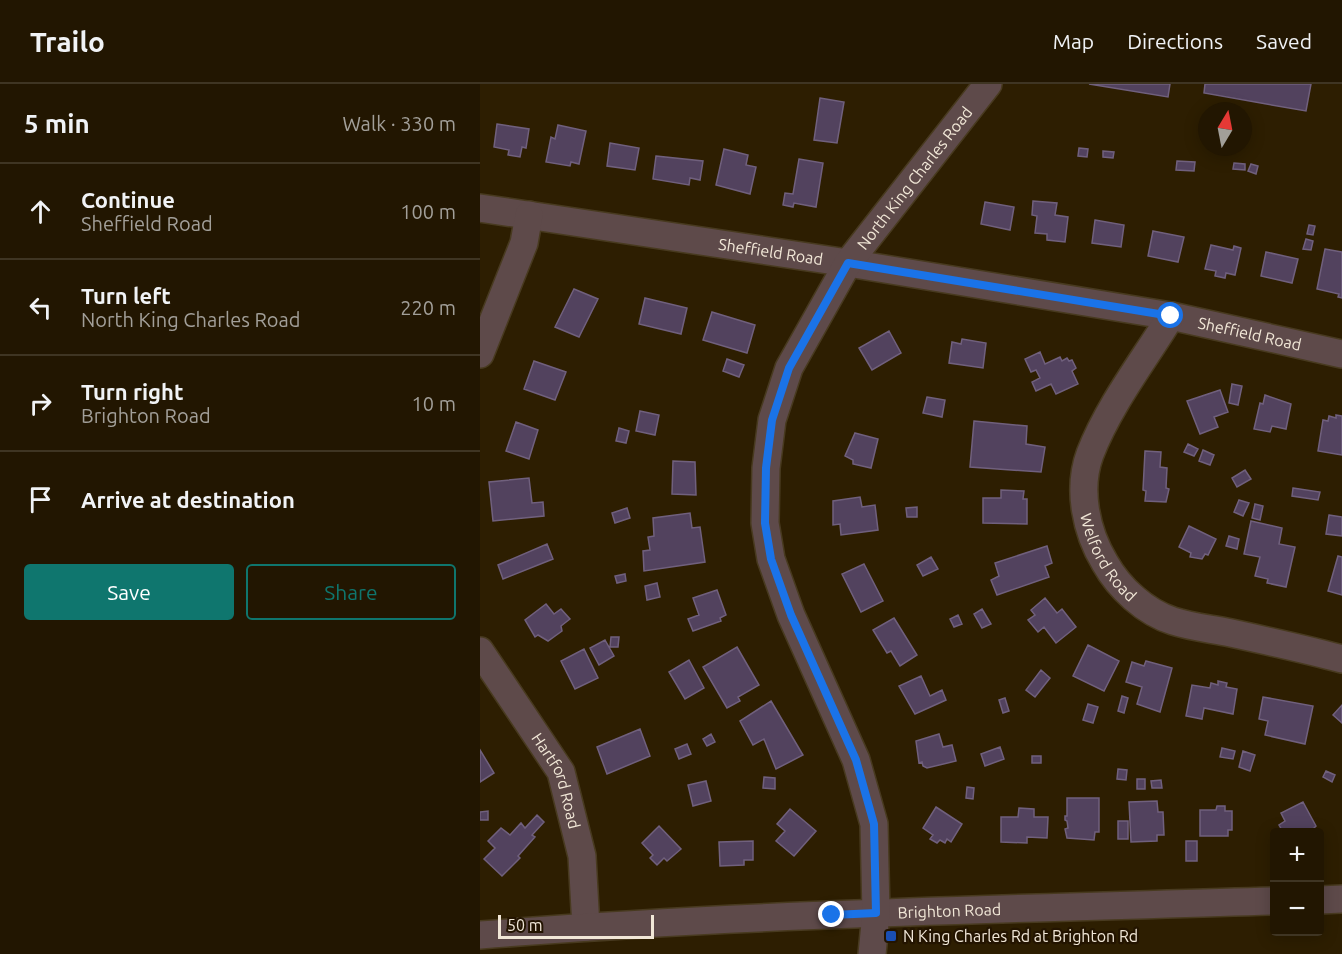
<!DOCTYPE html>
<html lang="en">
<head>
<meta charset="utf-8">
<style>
	body { margin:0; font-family:Ubuntu,sans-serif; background:#2e2310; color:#f1f3f6 }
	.controls { position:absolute; right:18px; bottom:18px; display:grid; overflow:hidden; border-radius:6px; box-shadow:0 3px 15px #0003 }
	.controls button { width:54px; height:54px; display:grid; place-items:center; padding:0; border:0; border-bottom:2px solid #3f3523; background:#221601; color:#f1f3f6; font:30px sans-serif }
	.compass { position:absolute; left:718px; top:18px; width:54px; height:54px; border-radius:50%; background:#221601; box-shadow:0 3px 15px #0003; rotate:10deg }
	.scale { position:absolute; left:18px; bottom:15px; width:156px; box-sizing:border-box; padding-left:6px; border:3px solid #f1e7d7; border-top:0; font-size:16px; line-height:21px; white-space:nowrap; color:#f1e7d7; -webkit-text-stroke:4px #231400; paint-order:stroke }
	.stop { position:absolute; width:18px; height:18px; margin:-14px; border:4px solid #1a73e8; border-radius:50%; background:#fff }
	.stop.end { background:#1a73e8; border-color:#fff; box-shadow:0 2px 6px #0008 }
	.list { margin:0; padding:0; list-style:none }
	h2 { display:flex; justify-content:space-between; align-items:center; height:78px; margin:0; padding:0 24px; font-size:26px }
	h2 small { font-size:20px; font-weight:400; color:#a29f99 }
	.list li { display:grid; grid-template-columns:39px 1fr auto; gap:18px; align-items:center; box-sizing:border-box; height:96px; padding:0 24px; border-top:2px solid #3f3523 }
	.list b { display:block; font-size:22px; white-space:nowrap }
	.list p { margin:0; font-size:20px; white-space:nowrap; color:#a29f99 }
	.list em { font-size:20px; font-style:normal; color:#a29f99 }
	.actions { display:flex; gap:12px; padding:18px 24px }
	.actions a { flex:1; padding:14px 0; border:2px solid #0f766e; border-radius:6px; text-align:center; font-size:21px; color:#0f766e }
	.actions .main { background:#0f766e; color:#fff }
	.icon { flex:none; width:33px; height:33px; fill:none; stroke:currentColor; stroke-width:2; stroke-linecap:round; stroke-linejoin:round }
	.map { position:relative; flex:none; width:862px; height:870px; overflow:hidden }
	header { display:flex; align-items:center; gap:36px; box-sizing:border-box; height:84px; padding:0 30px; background:#221601; border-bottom:2px solid #3f3523 }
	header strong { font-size:28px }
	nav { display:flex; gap:33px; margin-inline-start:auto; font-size:21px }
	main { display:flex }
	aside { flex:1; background:#221601 }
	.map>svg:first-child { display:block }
	.building { fill:#52425e; stroke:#70607d; stroke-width:1.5 }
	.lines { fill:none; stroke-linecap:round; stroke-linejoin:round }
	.minor-casing { stroke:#483a1f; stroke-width:30 }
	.minor { stroke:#5e4a4a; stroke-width:27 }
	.route { stroke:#1a73e8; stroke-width:8 }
	.transit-dot { fill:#1a4fb4; stroke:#231400; stroke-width:2 }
	.labels { text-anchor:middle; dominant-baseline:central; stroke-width:4.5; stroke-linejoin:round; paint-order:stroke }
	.street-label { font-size:16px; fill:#f1e7d7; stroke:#231400 }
	.poi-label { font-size:16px; fill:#f1e7d7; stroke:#231400; text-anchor:start }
</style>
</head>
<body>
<header>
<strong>Trailo</strong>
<nav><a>Map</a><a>Directions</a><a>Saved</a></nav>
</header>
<main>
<aside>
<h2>5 min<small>Walk · 330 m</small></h2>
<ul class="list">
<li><svg class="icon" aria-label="ahead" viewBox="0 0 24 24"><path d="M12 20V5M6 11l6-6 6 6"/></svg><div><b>Continue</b><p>Sheffield Road</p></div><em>100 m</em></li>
<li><svg class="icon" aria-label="left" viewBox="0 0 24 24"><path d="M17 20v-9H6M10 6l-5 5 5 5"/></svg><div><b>Turn left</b><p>North King Charles Road</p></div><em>220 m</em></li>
<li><svg class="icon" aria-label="right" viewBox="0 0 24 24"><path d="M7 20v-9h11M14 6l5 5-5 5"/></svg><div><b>Turn right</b><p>Brighton Road</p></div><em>10 m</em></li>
<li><svg class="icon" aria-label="arrive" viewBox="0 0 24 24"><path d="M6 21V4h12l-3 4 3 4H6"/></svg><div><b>Arrive at destination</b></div></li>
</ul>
<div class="actions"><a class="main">Save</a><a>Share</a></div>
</aside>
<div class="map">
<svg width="862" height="870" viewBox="0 0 862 870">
	<rect width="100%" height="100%" fill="#2d1e01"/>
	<!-- building -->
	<path class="building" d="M609,0H690L688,13Z
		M725,0H831L826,27L724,9Z
		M340,14L364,18L357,59L334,56Z
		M17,40L49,45L46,64L42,63L40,73L28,71L29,66L14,63Z
		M78,41L106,47L99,80L91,78L90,82L66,78L71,53L75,55Z
		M130,59L159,64L155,86L127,82Z
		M599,64L608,65L607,73L598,72Z
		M244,65L268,71L266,81L276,83L270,110L236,101Z
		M623,67L634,68L633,74L623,73Z
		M176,72L223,77L220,96L210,94L209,101L173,95Z
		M319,75L343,79L336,123L314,119L313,123L303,121L305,109L313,110Z
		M697,77L715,78L714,87L696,86Z
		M754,79L765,80V86L753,85Z
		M771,80L778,82L776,90L768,87Z
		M553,117L577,119L575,131L588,133L585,158L567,156V150L555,149L557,132L552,131Z
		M505,118L534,123L530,146L501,140Z
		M615,136L644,141L641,163L612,159Z
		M829,141L835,142L833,151L827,150Z
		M673,147L704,153L698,178L668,172Z
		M826,155L833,157L831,166L823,165Z
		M731,161L753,166L754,162L761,164L755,191L746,189L745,194L735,192L736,187L725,185Z
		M845,165L862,168V214L858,213L859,210L837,205Z
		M786,168L818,175L812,199L781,192Z
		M94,205L118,215L99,253L75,243Z
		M165,214L207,224L201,250L159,240Z
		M232,228L275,241L267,269L223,256Z
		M409,247L421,269L392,286L379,264Z
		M482,255L506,259L503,284L469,279L472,258L481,260Z
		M560,268L565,280L580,273L582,277L587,274L589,277L592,276L596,284L592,287L598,300L576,310L571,300L556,307L552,298L560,294L556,286L551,288L545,275Z
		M247,275L264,281L259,293L243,287Z
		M54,277L86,288L75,316L44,305Z
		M752,300L762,302L758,321L749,319Z
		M740,306L748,328L734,333L738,343L720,350L707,317Z
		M785,311L811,320L806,345L792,342L790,348L774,345L780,319L783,320Z
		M447,313L465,316L462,333L443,329Z
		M160,327L179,331L175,351L156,347Z
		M856,331L862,332V371L838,367L843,336L848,337L849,332L856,334Z
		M494,337L547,342L546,360L565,363L561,388L490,383Z
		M36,338L58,346L49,375L26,367Z
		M139,344L149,347L146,359L136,357Z
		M375,349L398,355L391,384L373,380V376L365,372Z
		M708,360L718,365L714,372L704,368Z
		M723,366L734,371L730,381L719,377Z
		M665,367L681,368L680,383L687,384L686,404L689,405L686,418L665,417L666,407L663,406Z
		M193,377L215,378L216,411L192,410Z
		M765,386L771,395L757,403L752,394Z
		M49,394L52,419L63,418L64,432L13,437L9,398Z
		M813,404L840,408L838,416L812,412Z
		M521,406L544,407L543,415H547V440L503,439V414H521Z
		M380,413L382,423L395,421L398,446L361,451L360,440L353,441V417Z
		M759,416L769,419L763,432L754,428Z
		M775,420L783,422L780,436L772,434Z
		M437,423V433H427L426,424Z
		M147,424L150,434L135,439L132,429Z
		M210,429L212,444L220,443L225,478L164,487L163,467L170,466L168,453L174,452L173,434Z
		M849,431L862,433V452L846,450Z
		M771,437L802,444L799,460L815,463L806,503L787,499L788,495L775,492L780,473L764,470Z
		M709,442L736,455L728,471L725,470L722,475L710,473L711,469L699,463Z
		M749,452L759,455L757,465L746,462Z
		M67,460L73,475L23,495L18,481Z
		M567,462L572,479L565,482L569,493L517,511L511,496L519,492L515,479Z
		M858,472L862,473V511L848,507Z
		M451,473L458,485L443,492L437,481Z
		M384,480L403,517L381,528L362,490Z
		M145,490L146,497L137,499L135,492Z
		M177,499L180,513L167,516L165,502Z
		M237,506L246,531L240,534L241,537L213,547L208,535L219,531L213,514Z
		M565,514L577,529L582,525L596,543L576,559L564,543L558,548L548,536L555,531L551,526Z
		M66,520L74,530L81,525L90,535L81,542L82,547L68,557L58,551L55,553L45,536Z
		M502,525L511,540L502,544L494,530Z
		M478,531L482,540L474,543L470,535Z
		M414,534L437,571L420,582L411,567L407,569L393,546Z
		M131,553H139L138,563H130Z
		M125,556L134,572L119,581L110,564Z
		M608,561L639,577L624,607L593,592Z
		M257,563L279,601L258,613L260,617L247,624L223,583Z
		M104,565L118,594L95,605L81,577Z
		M209,576L224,604L205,615L189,588Z
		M666,577L692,584L680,628L657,620L662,603L646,598L652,578L664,582Z
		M561,586L570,594L555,613L546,606Z
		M441,592L450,612L462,606L466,616L435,630L419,602Z
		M738,597L747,599L746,603L757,605L753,630L724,624L722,635L706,632L712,601L730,604L731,599L738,601Z
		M642,612L648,614L644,629L638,627Z
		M783,613L833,622L825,660L785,651L788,637L779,635Z
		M525,614L529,627L523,629L519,616Z
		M291,617L323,671L296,685L284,655L273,661L260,637Z
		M608,620L618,623L613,639L603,636Z
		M862,621V639L853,631Z
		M160,645L170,672L127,690L117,663Z
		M231,650L235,658L227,662L223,655Z
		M459,650L463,663L472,661L476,677L447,684L443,682L442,678L439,679L436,657Z
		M207,660L211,670L199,675L195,665Z
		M520,663L524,675L505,682L501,670Z
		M742,664L755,667L753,675L740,673Z
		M0,666L14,689L0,698Z
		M763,667L775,671L770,687L759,683Z
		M552,672H561V679H552Z
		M638,685L647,686L646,696L637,695Z
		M846,687L855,691L852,698L843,693Z
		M284,693L295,694V705L283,704Z
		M657,695H665V705H657Z
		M681,696L682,704H672L671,697Z
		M226,697L231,717L213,722L208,701Z
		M487,703L494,704L493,715L486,714Z
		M587,714H619V748H615L614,756L587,754L585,745L588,744L587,737L585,736V732H587Z
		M677,717L678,728H683L684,751H677V757L651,758L649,718Z
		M823,718L836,742L834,744L836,747L803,748L799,741L805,737L801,729Z
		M737,722H745V727H752V746H748V752H720V726H736Z
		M456,723L482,740L471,758L467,755L465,759L460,756L457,759L450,755L453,751L443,744Z
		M539,724L554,725V733H568L567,754L547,753V759L521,758V733H538Z
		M310,725L336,747L314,772L296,757L305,747L297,740Z
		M8,727V736H0V728Z
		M57,731L64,738L52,751L55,753L38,772L40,774L22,792L4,775L15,764L8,757L21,744L30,751L41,739L45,744Z
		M638,737H648V755H638Z
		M179,742L201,765L187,777L184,774L177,781L170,774L173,771L162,759Z
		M273,757V776H264V781L240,782L239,758Z
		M706,757H717V777H706Z"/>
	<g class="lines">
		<defs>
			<g id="minor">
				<path id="s1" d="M0,124L368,179L691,232L862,270"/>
				<path id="s2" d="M691,232C664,276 629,321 610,370C597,405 606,448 625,479C639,504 665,528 693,537C711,543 732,545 751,549C788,557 825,565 862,575"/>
				<path d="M0,270L44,159L49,131"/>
				<path id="s3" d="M0,567L81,688L102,772L106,843"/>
				<path d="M840,816L862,815"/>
				<path id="s4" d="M0,851C264,830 530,825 794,817"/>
				<path id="s5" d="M392,870L396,829L394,740L376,676L311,531L291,475L285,439L286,384L292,336L309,284L368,179L508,0"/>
			</g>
		</defs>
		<!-- minor casing -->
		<use href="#minor" class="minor-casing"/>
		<!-- minor -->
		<use href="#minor" class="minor"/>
	</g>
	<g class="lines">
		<!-- route -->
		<path class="route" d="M352,831L396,829L394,740L376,676L311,531L291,475L285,439L286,384L292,336L309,284L368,179L691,232"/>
	</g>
	<!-- markers -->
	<rect class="transit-dot" x="405" y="846" width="12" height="12" rx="3"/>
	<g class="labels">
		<!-- street labels -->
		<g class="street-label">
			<text stroke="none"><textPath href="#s5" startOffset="838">North King Charles Road</textPath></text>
			<text stroke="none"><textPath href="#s1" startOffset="294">Sheffield Road</textPath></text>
			<text stroke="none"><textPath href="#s1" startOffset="780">Sheffield Road</textPath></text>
			<text stroke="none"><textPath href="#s2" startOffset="270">Welford Road</textPath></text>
			<text stroke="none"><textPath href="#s3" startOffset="152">Hartford Road</textPath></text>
			<text stroke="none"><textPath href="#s4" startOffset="470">Brighton Road</textPath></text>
		</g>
		<!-- poi labels -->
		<g class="poi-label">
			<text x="423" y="852">N King Charles Rd at Brighton Rd</text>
		</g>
	</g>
</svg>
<div class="controls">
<button>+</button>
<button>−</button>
</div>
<svg class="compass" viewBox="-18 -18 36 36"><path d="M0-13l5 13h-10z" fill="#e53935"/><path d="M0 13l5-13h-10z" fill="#a29f99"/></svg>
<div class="scale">50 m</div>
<div class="stop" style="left:691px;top:232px"></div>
<div class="stop end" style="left:352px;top:831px"></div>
</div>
</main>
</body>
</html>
